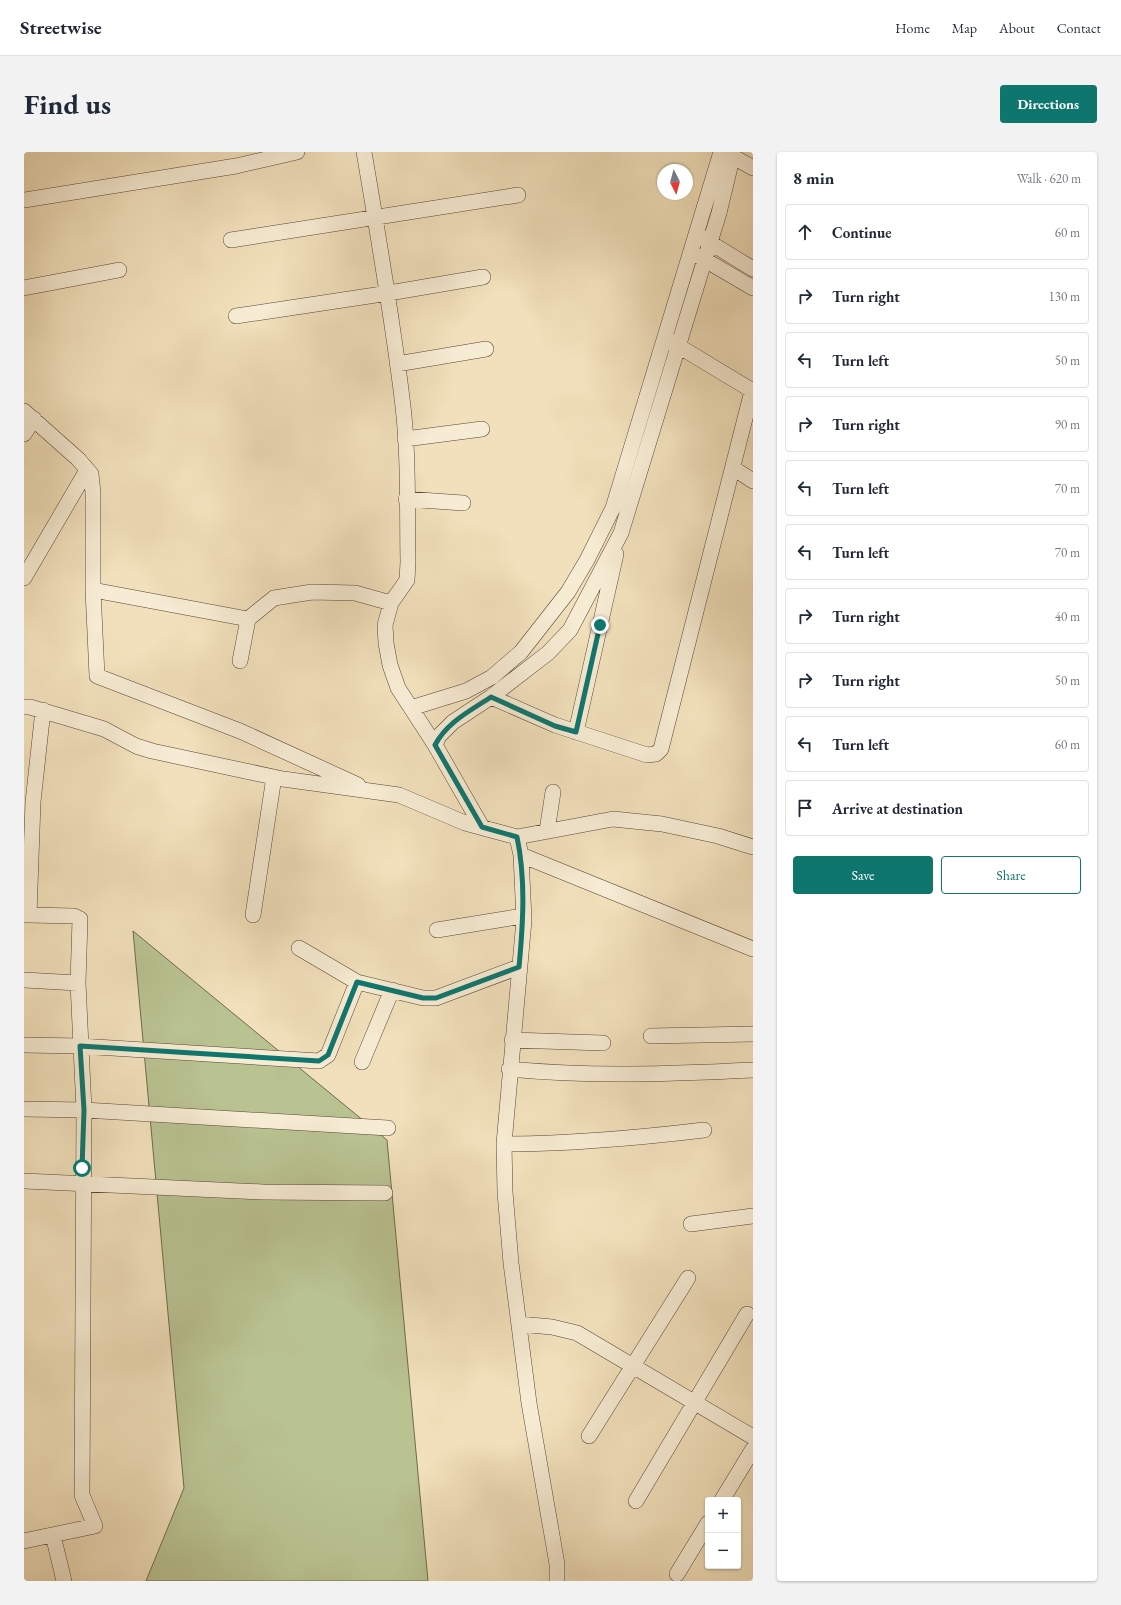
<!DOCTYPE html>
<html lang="en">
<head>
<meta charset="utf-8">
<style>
	body { margin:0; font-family:"EB Garamond",serif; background:#f2f2f3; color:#1f2937 }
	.controls { position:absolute; right:12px; bottom:12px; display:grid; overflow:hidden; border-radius:4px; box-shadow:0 1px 3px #0004 }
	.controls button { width:36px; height:36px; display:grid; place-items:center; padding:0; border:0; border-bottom:1px solid #e0e1e3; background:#fff; color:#1f2937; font:20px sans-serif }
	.compass { position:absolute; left:633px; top:12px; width:36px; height:36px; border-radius:50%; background:#fff; box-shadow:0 1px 3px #0004; rotate:174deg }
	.stop { position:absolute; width:12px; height:12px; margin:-9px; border:3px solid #0f766e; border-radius:50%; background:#fff }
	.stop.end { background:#0f766e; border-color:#fff; box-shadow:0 1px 4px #0008 }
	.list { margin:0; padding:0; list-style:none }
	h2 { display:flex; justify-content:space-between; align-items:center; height:52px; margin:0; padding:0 16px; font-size:17px }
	h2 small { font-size:13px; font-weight:400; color:#747a83 }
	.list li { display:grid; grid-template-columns:26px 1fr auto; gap:12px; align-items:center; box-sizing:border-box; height:56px; margin:0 8px 8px; padding:0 8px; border:1px solid #e0e1e3; border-radius:4px }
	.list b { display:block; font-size:15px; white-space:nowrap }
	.list em { font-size:13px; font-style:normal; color:#747a83 }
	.actions { display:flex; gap:8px; padding:12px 16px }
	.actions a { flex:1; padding:9px 0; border:1px solid #0f766e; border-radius:4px; text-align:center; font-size:14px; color:#0f766e }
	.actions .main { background:#0f766e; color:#fff }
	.icon { flex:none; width:22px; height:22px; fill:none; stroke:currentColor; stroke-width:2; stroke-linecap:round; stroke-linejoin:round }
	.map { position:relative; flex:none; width:729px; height:1429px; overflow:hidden; border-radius:4px }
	header { display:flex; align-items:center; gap:24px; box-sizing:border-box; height:56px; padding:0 20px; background:#fff; border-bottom:1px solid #e0e1e3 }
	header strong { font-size:19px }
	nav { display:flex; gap:22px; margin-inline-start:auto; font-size:14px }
	.intro { display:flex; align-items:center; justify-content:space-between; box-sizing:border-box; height:96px; padding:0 24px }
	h1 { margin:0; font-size:28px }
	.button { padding:10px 18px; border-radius:4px; background:#0f766e; color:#fff; font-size:14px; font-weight:700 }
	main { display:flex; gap:24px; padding:0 24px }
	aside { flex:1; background:#fff; border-radius:4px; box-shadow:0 1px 3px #0004 }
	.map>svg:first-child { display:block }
	.green { fill:#b9c291; stroke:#6e6a4d }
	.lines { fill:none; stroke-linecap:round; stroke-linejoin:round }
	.street-casing { stroke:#574536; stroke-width:16 }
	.street { stroke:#f6ebd3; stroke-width:15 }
	.route { stroke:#0f766e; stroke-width:5 }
</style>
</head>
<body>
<header>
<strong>Streetwise</strong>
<nav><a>Home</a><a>Map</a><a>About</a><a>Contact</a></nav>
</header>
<div class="intro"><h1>Find us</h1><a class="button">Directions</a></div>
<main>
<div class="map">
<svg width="729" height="1429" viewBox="0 0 729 1429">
	<rect width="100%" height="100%" fill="#f1e0bb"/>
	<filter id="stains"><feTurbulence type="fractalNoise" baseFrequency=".005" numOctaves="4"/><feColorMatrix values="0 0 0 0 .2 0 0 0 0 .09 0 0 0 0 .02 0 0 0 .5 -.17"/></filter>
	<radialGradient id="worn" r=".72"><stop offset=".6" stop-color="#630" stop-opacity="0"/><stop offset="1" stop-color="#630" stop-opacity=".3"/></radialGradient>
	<!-- green -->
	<path class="green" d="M109,779L363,988L404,1429H122L160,1336Z"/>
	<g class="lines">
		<defs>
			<path id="street" d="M340,0C354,82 368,164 378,246C385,300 383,355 384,410L383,428L367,451L361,473L362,491L366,513L374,536L411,593L458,675
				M708,4L729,16
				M0,48L212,14L273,0
				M677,85L729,117
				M207,88L494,43
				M671,102L729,136
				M0,136L95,118
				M212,164L365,141L459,125
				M646,189L729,239
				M373,212L462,197
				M0,259L54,307L67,322L69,341V438L73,524L216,579L334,633
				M0,282L10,267
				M381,287L458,277
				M709,316L729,329
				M382,347L439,351
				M0,426L63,318
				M69,438L224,467L216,509
				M224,467L250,446L288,440L331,441L367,451
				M467,545L531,573L623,603L632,602L637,597L728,239
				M0,555H6L80,577L112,594L128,599L259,627L375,643L441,671L493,685L589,667L638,672L694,684L729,695
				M387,556L442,539L468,525L497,500L544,440L563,408L589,356L697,0
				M552,580L592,402
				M411,593L415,584L429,570L467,545L524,501L546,478L597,381L695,61L707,11L708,0
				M523,679L529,640
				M493,685L497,703L500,768L480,992L481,1040L487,1111L505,1251L533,1412V1429
				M497,703L729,797
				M0,763H5L9,650L19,558
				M229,763L250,625
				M413,778L499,764
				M275,796L333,830L399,846H412L495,815
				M0,828L54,831
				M627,884L729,882
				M488,888L579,891
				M0,893L56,894L295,909L304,903L333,830
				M338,910L368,838
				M485,917C566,925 648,922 729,918
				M0,957L60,958L364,976
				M480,992C547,992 613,986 680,978
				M0,1029L239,1040L361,1041
				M667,1072L729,1064
				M495,1172L528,1175L553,1181L729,1285
				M565,1284L664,1126
				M698,1348L729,1297
				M612,1349L723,1162
				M29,1383L40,1429
				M0,1389L71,1374L58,1343L60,958L54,831L56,767L50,764L5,763
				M653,1422L684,1371"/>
		</defs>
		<!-- street casing -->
		<use href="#street" class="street-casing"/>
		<!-- street -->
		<use href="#street" class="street"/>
	</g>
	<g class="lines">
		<!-- route -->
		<path class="route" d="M58,1016L60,958L56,894L295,909L304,903L333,830L399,846H412L495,815C499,772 502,728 493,685L458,675L411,593C423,570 446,559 467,545L531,574L552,580L576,473"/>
	</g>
	<rect width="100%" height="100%" filter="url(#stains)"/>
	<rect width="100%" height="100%" fill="url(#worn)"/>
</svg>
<div class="controls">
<button>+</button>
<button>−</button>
</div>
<svg class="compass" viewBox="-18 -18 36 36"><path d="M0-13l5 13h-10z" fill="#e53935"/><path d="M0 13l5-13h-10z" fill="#747a83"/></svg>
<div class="stop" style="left:58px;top:1016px"></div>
<div class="stop end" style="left:576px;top:473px"></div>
</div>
<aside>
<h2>8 min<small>Walk · 620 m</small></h2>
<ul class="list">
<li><svg class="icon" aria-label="ahead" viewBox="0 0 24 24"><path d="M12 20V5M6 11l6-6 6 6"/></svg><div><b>Continue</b></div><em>60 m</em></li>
<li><svg class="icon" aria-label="right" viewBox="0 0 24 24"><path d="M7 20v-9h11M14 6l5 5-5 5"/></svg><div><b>Turn right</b></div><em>130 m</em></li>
<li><svg class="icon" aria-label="left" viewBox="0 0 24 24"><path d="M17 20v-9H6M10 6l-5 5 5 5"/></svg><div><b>Turn left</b></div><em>50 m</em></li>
<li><svg class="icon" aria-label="right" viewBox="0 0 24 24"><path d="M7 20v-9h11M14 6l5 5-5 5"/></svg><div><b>Turn right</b></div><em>90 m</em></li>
<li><svg class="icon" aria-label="left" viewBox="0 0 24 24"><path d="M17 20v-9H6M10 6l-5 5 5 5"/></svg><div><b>Turn left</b></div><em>70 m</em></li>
<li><svg class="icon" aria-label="left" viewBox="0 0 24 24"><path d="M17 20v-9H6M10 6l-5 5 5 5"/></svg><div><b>Turn left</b></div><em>70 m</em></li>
<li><svg class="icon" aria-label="right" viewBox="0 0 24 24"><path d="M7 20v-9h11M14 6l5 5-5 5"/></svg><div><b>Turn right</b></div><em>40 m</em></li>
<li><svg class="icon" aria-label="right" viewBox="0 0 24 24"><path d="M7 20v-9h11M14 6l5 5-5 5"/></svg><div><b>Turn right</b></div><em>50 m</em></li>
<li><svg class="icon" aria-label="left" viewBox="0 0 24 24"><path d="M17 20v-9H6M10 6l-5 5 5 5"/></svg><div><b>Turn left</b></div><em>60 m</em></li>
<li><svg class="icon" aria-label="arrive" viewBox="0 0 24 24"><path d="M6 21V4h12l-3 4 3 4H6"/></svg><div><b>Arrive at destination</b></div></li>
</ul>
<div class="actions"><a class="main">Save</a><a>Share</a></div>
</aside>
</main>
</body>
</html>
